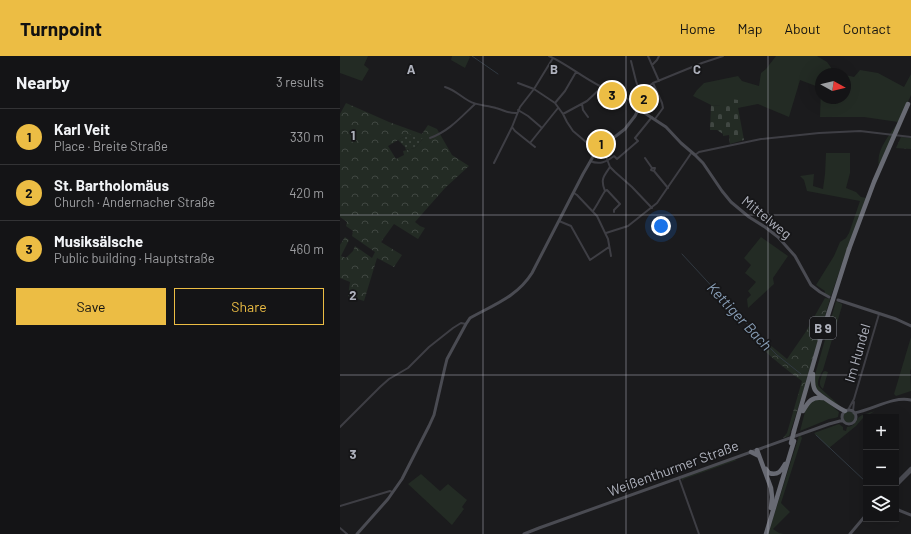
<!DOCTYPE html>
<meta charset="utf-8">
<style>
:root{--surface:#141416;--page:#1d1d1f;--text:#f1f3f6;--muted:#9d9ea1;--line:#333335;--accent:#ecbd44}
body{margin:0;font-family:Barlow,sans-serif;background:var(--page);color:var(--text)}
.controls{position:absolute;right:12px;bottom:12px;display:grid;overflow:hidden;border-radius:0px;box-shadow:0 4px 16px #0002}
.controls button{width:36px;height:36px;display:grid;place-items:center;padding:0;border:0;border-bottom:1px solid var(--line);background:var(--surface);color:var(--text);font:20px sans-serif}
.compass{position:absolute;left:475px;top:12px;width:36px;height:36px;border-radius:50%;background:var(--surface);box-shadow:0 4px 16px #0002;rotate:98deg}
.you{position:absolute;left:321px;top:170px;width:14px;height:14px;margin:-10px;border:3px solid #fff;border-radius:50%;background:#1a73e8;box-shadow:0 0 0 6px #1a73e833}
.badge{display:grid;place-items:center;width:26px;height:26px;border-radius:50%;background:var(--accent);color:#111;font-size:13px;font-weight:700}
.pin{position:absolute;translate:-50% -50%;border:2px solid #fff;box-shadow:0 1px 4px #0006}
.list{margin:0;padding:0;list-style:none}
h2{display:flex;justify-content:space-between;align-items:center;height:52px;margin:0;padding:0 16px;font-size:17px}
h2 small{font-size:13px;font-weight:400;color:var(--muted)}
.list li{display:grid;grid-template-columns:26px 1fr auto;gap:12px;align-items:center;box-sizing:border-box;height:56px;padding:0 16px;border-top:1px solid var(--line)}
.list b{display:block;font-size:15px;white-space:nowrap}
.list p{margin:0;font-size:13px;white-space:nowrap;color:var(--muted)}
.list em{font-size:13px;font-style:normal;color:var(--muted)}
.actions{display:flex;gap:8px;padding:12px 16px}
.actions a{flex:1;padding:9px 0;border:1px solid var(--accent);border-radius:0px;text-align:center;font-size:14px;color:var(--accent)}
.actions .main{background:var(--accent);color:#111}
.icon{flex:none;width:22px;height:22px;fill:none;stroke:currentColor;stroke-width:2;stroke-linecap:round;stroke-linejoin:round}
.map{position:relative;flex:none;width:571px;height:478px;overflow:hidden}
header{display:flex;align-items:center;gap:24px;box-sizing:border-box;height:56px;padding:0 20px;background:var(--accent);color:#111}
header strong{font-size:19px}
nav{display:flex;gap:22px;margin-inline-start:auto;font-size:14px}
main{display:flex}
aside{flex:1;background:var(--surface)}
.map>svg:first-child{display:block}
.grass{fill:#232b24}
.forest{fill:url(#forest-crowns);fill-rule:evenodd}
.cemetery{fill:url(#cemetery-stones)}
.park{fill:url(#park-dots)}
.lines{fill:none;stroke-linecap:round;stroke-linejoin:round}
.stream{stroke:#313941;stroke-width:1}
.street{stroke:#3e3e44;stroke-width:2}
.secondary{stroke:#4a4b52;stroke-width:3}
.highway{stroke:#686a73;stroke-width:4.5}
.highway-bridge{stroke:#686a73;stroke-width:4.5}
.grid{fill:none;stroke:#aeb1bc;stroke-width:1;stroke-opacity:0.55}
.labels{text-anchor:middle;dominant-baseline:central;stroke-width:3.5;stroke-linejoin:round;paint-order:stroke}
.shield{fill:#161618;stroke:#80828b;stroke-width:1}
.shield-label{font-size:13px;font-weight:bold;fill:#aeb1bc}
.street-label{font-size:14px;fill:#aeb1bc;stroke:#161618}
.water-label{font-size:15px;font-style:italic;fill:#879db5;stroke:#161618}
.grid-label{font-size:13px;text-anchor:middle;font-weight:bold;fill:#aeb1bc;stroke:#161618;stroke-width:3.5;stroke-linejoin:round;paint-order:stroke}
</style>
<header>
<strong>Turnpoint</strong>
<nav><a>Home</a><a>Map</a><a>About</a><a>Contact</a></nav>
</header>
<main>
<aside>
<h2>Nearby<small>3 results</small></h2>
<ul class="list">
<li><span class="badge">1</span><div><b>Karl Veit</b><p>Place · Breite Straße</p></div><em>330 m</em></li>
<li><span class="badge">2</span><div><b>St. Bartholomäus</b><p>Church · Andernacher Straße</p></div><em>420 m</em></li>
<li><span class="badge">3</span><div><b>Musiksälsche</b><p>Public building · Hauptstraße</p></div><em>460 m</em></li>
</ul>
<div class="actions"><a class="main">Save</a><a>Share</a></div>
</aside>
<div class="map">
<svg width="571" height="478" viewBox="0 0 571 478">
<defs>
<pattern id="forest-crowns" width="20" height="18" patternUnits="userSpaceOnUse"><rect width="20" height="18" fill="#232b24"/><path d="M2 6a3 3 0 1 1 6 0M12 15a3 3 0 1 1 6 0" fill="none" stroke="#404742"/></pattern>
<pattern id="cemetery-stones" width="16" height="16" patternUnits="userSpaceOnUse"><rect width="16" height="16" fill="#232b24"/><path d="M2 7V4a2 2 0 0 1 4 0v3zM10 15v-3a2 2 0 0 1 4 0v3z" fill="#404742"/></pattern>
<pattern id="park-dots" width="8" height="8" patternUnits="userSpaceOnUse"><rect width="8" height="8" fill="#232b24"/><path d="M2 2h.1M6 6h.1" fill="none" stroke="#404742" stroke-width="1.8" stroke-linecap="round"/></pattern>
</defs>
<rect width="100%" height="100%" fill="#1b1b1d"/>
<path class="grass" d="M0,0H28L24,9L29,13L22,25L0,17Z
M112,0H129L130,1L125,12L111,4Z
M436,0H477L487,6L495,17L501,18H481V42H505V19L514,21L520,14L538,17L564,31L571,18V39L539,111C535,94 550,79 558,66L524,61H480L481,32L460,24L449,61L418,48L398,52L371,49L353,40L357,34L364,27L398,20L402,25L419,30L421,17L426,13Z
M486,97H510V117L506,132L516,136L521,141L527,142L507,193L491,240L484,238L485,235L476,229L494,200L500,186L506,182L509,177L520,145L467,135L464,124L460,120L474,118L473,130L483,133L485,118Z
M421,181L448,200L433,222L434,228L408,252L407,243L411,239L408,235L416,226L405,217L411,209L404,202Z
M496,245L502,248V250L483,314C481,317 477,325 478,329C479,332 499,348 502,352V353L476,333L474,322Z
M571,281V313L570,315L571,335L556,340L554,338Z
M485,315L488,316L483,333C477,328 481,323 483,316Z
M477,342L485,344L499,356L498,361L495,362L489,363L460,375L466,352L469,347Z
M503 361a6 6 0 1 1 12 0a6 6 0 1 1-12 0Z
M535,355L523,362L516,370L489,392L474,377L499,368L503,371V374L506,375L507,371C516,370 514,365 519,361C523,358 530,357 535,355Z
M460,379L462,382L461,385L441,447L450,456L433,473L439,477L444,478H428L459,380Z
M394,403L397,404L344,423L342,425V422Z
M81,418L100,435L108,428L127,444L122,451L124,453L112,469L68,428Z"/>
<path class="forest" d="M6,47L49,66L82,78L88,69L97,73L112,99L129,110L105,132L75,166L80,170L85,172L78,183L54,168L41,186L62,199L54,211L37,202L24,245L8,240L10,226L0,222V189L5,181L9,184L1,200L6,202L13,195L15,190L32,202L35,196L12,180L13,175L6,170L7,166L0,161V58ZM65,80L83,83L75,92L63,95L64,99L56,103L48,90Z
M561,81L571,82V93L556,92Z
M485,242L490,243L460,346L449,380L443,382L447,377L462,325C446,314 431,301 416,287L423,283L447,303L465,277Z"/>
<path class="cemetery" d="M385,42L398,44V52L404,84L390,88L389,79L383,80V78L377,74H370L371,49L382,50Z"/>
<path class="park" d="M73,78L83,83L75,92L66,94L65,91L58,84L65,80Z"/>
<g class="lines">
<path class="stream" d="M132,0L158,18
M342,198L390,250L437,299L461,318
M476,379L526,426"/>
<path class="street" d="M209,0C227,8 242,21 260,30C268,35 277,35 285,41C291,45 294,48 298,54
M308,0L319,25
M291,5L296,25L300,37
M312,9L317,4L319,0
M178,27L194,33L215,47L223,58L227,66L233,75L246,86L258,92
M313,27L322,47L323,52L315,63
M105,31C115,34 120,40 129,45C137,50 148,49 156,52C164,54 169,58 177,57
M215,47L225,35L236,16
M294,47L300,37L313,27L362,7L383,0
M242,48L243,54L248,61
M178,54L188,60L202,72
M223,58L247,45L262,31
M172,71L175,75L195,91
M90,82C109,75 120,62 135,48
M190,87L218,52
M260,92L265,98L270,111L275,116L292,131L312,152
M355,99L359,96L421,83L479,77L520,75L571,81
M305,102L312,112H315L314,115L311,114L312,112
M250,105C260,109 266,106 274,100L277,103L298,85L295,82L312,61
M154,107L172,71L180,51L194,33L213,2
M314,115L328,132
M265,135C260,123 264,120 270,111
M234,137L237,139L257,160L268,183L271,200
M253,155C258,148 261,141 265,135L267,134L280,148L274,154V156
M219,165L231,170L250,204L269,191
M266,177L288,170L317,147L352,96
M508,354L514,343L539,258
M513,355L514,346
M0,371L40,331L49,323L68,312L89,291L113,272L121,267L126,268
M339,422L359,478
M0,450L50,435L52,436
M0,472L7,478"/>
<path class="secondary" d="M498,244L556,263L571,270
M502 361a7 7 0 1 1 14 0a7 7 0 1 1-14 0Z
M514,357C533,354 552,340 571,344
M556,427L571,412
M556,430L571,415
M556,453L571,459
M17,478L48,443L62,423L89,370L94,359L105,311L107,303L126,268L130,262C153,249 177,241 192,217L243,118L258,92L263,90L285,73L295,60L298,54H300L326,71L341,87L355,99L363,107L382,135L391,146L409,161L425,171L438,181L455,200L471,229L480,236L489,241
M184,478L199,472L489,368L500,365H503
M510,478L526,459"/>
<path class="highway" d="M473,318C473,323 472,329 475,334C477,338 500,353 505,355
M463,355C468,346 472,340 483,342
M454,375L481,281L509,193
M417,394L431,432L432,441L431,452
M411,396L419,400
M426,413L429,417C438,420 441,415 445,408
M426,478L454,385"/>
<path class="highway-bridge" d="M509,193L534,126L568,48
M451,387L454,375"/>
</g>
<path class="grid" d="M143,0V478M286,0V478M428,0V478M0,159H571M0,319H571"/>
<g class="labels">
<rect class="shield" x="470" y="261" width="26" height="22" rx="3"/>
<g class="shield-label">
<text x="483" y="272">B 9</text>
</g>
<g class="street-label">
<text transform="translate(427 161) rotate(39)">Mittelweg</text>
<text transform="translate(517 297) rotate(-74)">Im Hundel</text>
<text transform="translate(333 412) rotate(-20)">Weißenthurmer Straße</text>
</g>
<g class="water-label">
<text transform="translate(400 260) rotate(47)">Kettiger Bach</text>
</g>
</g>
<g class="grid-label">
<text x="71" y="18">A</text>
<text x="214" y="18">B</text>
<text x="357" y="18">C</text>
<text x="13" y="84">1</text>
<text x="13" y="244">2</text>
<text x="13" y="403">3</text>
</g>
</svg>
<div class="controls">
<button>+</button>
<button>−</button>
<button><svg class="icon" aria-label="layers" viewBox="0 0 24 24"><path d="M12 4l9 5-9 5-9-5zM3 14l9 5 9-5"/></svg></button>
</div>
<svg class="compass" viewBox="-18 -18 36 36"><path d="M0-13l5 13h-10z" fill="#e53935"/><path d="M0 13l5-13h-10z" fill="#9d9ea1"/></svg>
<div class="you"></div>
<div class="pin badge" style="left:261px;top:88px">1</div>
<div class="pin badge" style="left:304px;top:43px">2</div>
<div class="pin badge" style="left:272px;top:39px">3</div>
</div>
</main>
